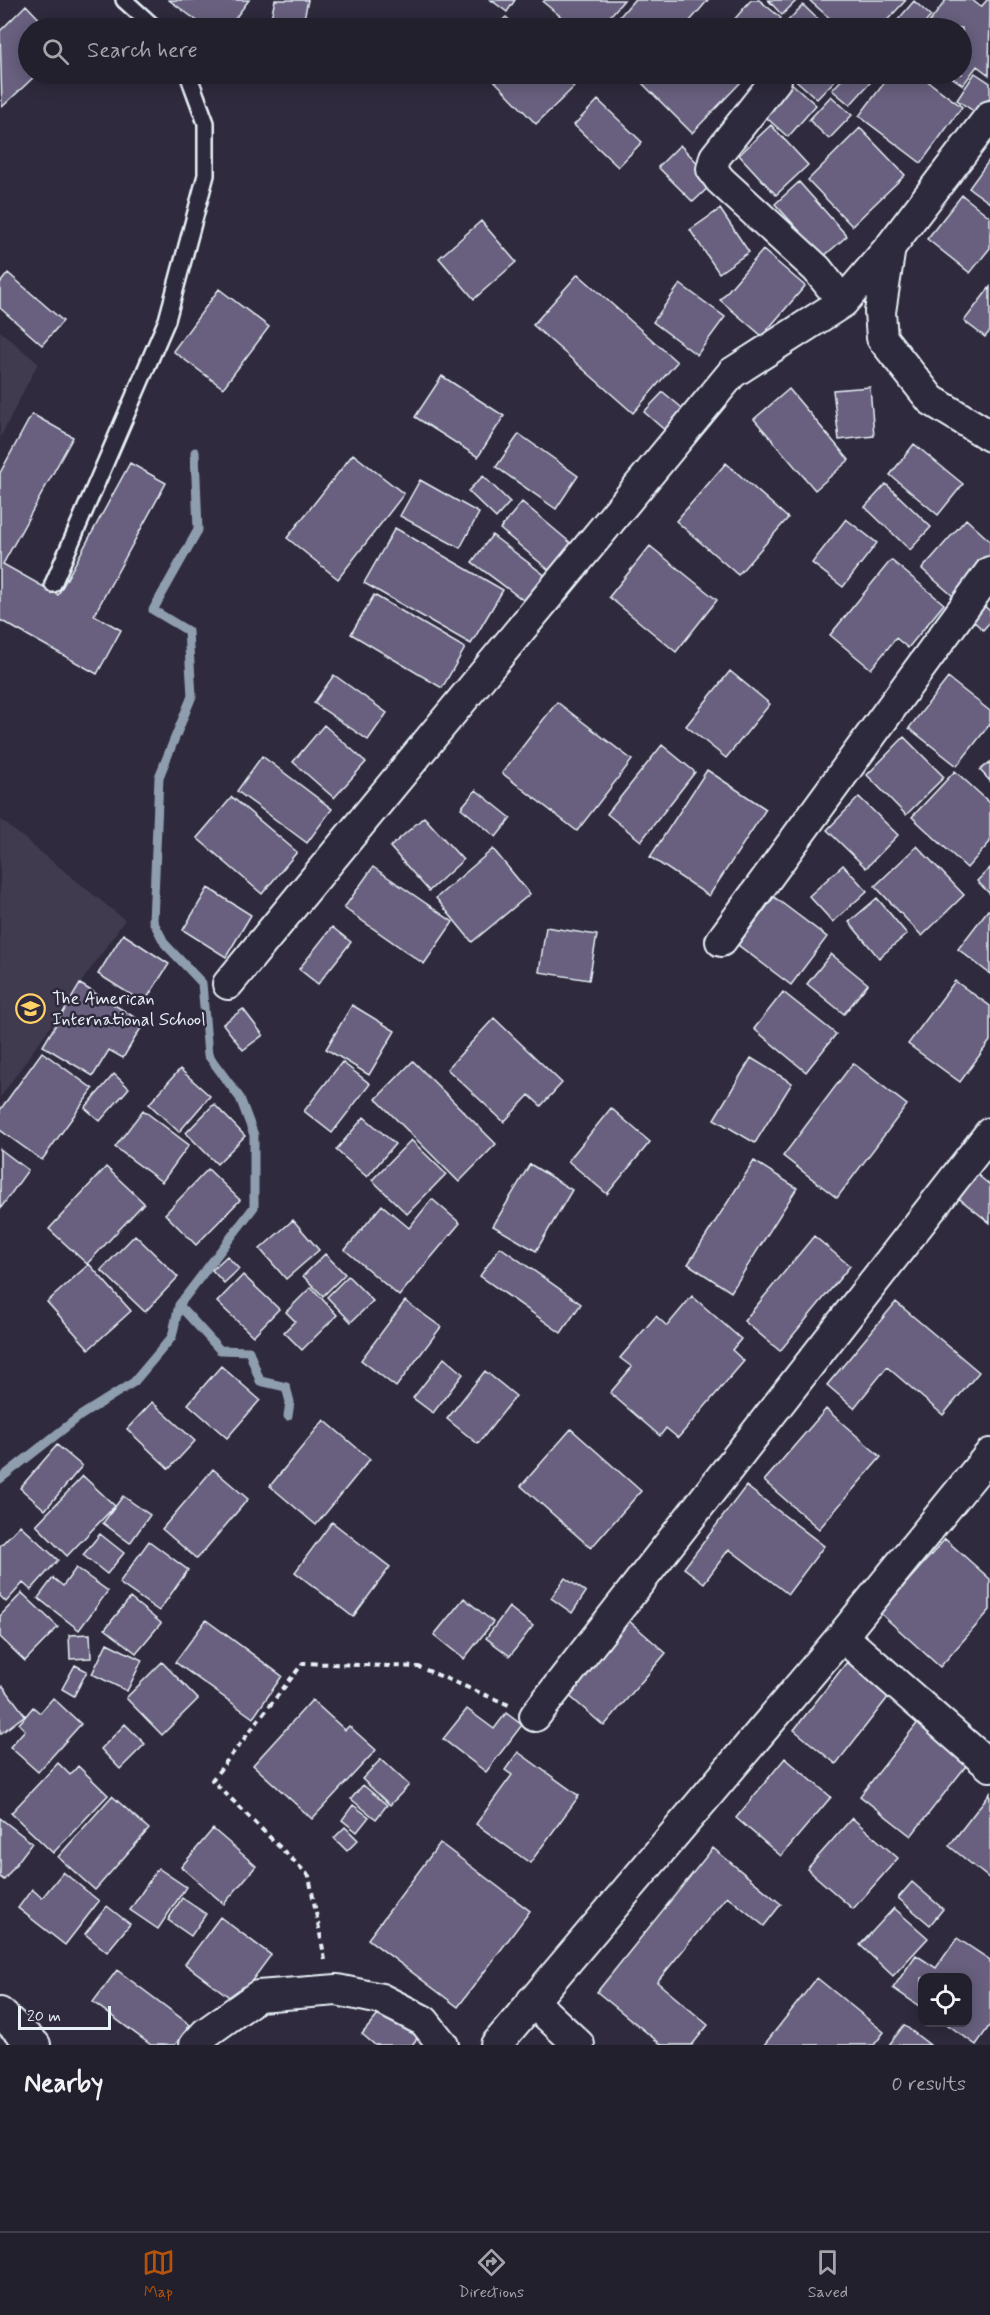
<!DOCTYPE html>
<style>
:root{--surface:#23202e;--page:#2b2836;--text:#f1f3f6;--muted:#a3a3aa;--line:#403e4a;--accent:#b45309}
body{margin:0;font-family:Mynerve,sans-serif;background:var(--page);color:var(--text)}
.controls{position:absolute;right:18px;bottom:18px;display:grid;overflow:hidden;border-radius:12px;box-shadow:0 3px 15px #0003}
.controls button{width:54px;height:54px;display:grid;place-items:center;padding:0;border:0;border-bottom:2px solid var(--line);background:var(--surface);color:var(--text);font:30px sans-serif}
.scale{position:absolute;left:18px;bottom:15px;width:93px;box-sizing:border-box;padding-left:6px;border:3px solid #e8f1f8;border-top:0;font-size:16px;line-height:21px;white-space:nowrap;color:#e8f1f8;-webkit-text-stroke:4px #2f2a3d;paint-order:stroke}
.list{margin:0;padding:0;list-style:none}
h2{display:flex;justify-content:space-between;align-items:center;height:78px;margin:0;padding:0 24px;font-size:26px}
h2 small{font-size:20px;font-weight:400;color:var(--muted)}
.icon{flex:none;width:33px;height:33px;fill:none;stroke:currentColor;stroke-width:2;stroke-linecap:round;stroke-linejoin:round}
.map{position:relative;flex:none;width:990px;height:2045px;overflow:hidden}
.search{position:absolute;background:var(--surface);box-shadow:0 3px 15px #0003;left:18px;right:18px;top:18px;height:66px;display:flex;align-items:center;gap:15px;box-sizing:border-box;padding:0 21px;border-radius:33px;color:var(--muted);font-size:22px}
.sheet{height:186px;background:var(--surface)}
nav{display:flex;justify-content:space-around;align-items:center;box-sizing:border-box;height:84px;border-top:2px solid var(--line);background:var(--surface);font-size:16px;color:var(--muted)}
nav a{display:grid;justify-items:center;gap:3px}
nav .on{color:var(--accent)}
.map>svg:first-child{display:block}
.built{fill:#403a50}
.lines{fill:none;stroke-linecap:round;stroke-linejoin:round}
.stream{stroke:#8f9eaf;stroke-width:9}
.building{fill:#67607e;stroke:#e8f1f8;stroke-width:1.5}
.service-casing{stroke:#e8f1f8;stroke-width:20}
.minor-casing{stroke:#e8f1f8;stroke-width:34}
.path{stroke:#e8f1f8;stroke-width:4;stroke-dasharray:6 4.5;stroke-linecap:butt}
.service{stroke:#2f2a3d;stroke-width:15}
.minor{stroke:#2f2a3d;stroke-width:30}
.labels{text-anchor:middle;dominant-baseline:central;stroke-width:5;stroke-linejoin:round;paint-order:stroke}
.poi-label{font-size:18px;fill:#e8f1f8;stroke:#2f2a3d;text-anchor:start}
</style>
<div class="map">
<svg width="990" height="2045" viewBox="0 0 990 2045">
<rect width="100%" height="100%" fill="#2f2a3d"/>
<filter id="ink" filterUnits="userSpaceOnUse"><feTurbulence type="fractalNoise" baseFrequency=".0167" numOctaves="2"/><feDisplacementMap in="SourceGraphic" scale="12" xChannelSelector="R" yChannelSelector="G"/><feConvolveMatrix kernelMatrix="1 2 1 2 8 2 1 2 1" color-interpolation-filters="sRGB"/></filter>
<g filter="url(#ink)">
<path class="built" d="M0,331L38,363L0,438Z
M0,819L125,920L0,1098Z"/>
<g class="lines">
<path class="stream" d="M179,1305L220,1350L249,1351L260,1381L286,1387L290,1402L288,1416
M0,1479L80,1416L134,1382L172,1337L179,1305L254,1207V1135L240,1098L208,1055L202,983L165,944L153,921L159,777L192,696L188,631L153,610L198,530L195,452"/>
</g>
<path class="building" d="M169,0H249L228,28H207Z
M275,0H308L302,28L270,22Z
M491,0H515L507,12Z
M545,0H624L600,28H575L543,2Z
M634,0H708L684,28H610Z
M751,0H759L781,18L772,28H727Z
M768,0H797L782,15Z
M809,0H906L880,28H841Z
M946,0H972L981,7L987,0H990L989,75L977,66L963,85L947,74H962V28H925Z
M914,1L931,16L921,28H891Z
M26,5L48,28H28V74H37L2,107L0,31Z
M803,5L827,28H781Z
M506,17L518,28H494Z
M975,73L990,83V97L978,114L957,100Z
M488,74H561L574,87L536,124Z
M650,74H705L710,78L714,74H732L741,82L692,133L641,82Z
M789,74H841L817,99Z
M847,74H878L850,105L832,90Z
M891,74H918L962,107L921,163L859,116Z
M788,80L816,105L788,137L760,112Z
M831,96L852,115L829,139L809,120Z
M598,100L642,142L618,167L574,125Z
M771,125L808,165L776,195L739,155Z
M860,128L905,175L852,226L808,180Z
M680,145L715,181L693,202L658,167Z
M990,159V203L969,188Z
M799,182L847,236L823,257L775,204Z
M962,195L990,217V248L970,273L927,239Z
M720,209L749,252L719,273L690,230Z
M481,221L516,262L474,299L439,258Z
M763,250L805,286L762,336L720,300Z
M8,273L63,321L42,345L0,308V283Z
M578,274L677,362L633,413L533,325Z
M680,284L725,317L697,355L653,322Z
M990,287V331L985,337L964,321Z
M219,289L269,327L223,388L173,351Z
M442,376L504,416L478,457L415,417Z
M870,387L874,436L839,440L833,390Z
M789,389L849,460L815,490L754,419Z
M663,392L687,412L668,433L644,412Z
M32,414L73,437L3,564L58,595L130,463L166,483L94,615L121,630L97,674L0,620V473Z
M519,434L578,476L556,509L496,467Z
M914,444L963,484L938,515L890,475Z
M353,454L404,494L338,579L287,538Z
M726,463L788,518L738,575L676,521Z
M483,476L510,502L496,518L468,491Z
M420,480L479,513L460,548L400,516Z
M886,484L931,527L910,550L865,507Z
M522,502L572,544L550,571L500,529Z
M846,519L877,543L843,587L812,563Z
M966,519L990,541V556L954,597L922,569Z
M395,528L503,590L471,644L364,583Z
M492,535L547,577L527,603L472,562Z
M650,546L717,600L676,652L609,597Z
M891,560L944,604L908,648L896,638L871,669L830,635Z
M374,595L465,648L442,688L351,634Z
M980,602L990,611V622L983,630L968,616Z
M730,671L770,704L726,758L686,726Z
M334,675L387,713L368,740L314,703Z
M948,678L990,711V724L957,766L909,728Z
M557,702L632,760L577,831L502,773Z
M324,725L366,762L334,798L293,762Z
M904,737L944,777L906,815L867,775Z
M662,745L695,772L641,841L607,814Z
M262,756L332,809L307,843L237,791Z
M990,762V781L980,770Z
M707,770L766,809L709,896L650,857Z
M955,771L990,803V842L967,868L912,817Z
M476,790L511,818L496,837L461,808Z
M232,797L297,852L262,894L197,838Z
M859,797L898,835L866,868L827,830Z
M424,817L463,860L429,891L390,847Z
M917,846L964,895L922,936L875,886Z
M493,849L530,894L472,942L436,898Z
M843,865L867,891L833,922L809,896Z
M373,867L453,922L424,964L344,908Z
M990,868V894L977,881Z
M208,888L251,915L226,957L183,930Z
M774,897L827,937L791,985L738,945Z
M877,898L907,934L879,958L849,922Z
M988,910L990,911V974L958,949Z
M332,927L351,942L318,984L299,969Z
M546,927L597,935L589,980L539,972Z
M123,934L169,964L144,1003L98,974Z
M831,954L868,984L844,1014L807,984Z
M955,981L990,1006V1041L960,1082L908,1044Z
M80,984L144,1023L123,1058L109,1050L93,1076L43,1046Z
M783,992L836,1034L806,1072L754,1029Z
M352,1005L395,1031L369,1075L326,1049Z
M243,1009L263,1035L243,1050L223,1024Z
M494,1018L562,1083L541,1106L529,1095L504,1122L447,1069Z
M42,1052L93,1089L42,1160L0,1130V1110Z
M751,1058L792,1083L755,1143L714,1119Z
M413,1061L496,1144L459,1182L376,1099Z
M342,1062L370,1084L332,1133L304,1111Z
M853,1063L907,1105L837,1198L783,1156Z
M180,1069L210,1096L179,1132L149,1104Z
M114,1074L129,1088L100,1121L85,1108Z
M214,1104L245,1136L217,1164L186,1133Z
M611,1108L650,1142L607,1194L568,1161Z
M143,1110L189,1145L162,1182L115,1147Z
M364,1117L395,1144L367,1177L336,1150Z
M411,1140L446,1174L407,1214L372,1180Z
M0,1149L28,1170L0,1209Z
M754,1161L797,1188L731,1292L688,1264Z
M530,1164L572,1190L536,1251L493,1226Z
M106,1167L144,1203L87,1264L49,1229Z
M208,1169L240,1200L196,1245L165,1214Z
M974,1172L990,1185V1223L956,1196Z
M432,1199L460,1223L399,1296L345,1250L382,1205L409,1228Z
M293,1220L319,1250L286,1279L260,1249Z
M135,1235L178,1277L145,1312L101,1270Z
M814,1236L850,1266L780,1351L744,1321Z
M500,1247L581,1304L561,1333L480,1276Z
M325,1254L345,1274L323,1296L303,1276Z
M227,1256L239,1269L224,1283L212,1270Z
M89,1264L131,1311L89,1349L47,1302Z
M243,1275L279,1309L253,1336L217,1302Z
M348,1276L373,1301L351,1322L327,1297Z
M311,1287L337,1315L302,1350L284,1332L295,1321L286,1312Z
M692,1296L741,1339L732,1350L744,1361L678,1438L666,1428L660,1436L610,1393L632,1367L620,1358L656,1316L667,1326Z
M405,1301L441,1327L396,1387L361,1360Z
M896,1302L979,1372L943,1415L887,1367L854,1408L827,1385Z
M444,1358L463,1374L433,1413L413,1398Z
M221,1366L260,1400L227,1438L188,1404Z
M485,1371L516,1396L478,1444L447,1419Z
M152,1402L195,1441L169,1469L127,1429Z
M826,1409L881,1457L819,1529L764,1481Z
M324,1420L370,1459L316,1525L270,1486Z
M571,1429L641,1491L591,1548L521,1486Z
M57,1445L82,1466L45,1510L20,1488Z
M213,1469L248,1499L197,1559L162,1529Z
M83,1476L115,1506L67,1556L36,1525Z
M746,1486L824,1546L788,1594L729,1549L704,1583L684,1568Z
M123,1496L150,1515L130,1543L103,1523Z
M332,1522L390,1567L353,1617L295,1572Z
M20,1525L58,1560L31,1590L23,1583L6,1602L0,1596V1546Z
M100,1534L124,1553L107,1574L83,1555Z
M945,1539L990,1579V1610L940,1667L880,1613Z
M149,1541L188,1570L159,1611L119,1583Z
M76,1568L108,1591L79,1630L38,1598L53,1578L63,1586Z
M565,1578L586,1592L572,1613L551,1598Z
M22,1593L58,1627L25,1661L0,1637V1616Z
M130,1598L161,1623L136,1653L105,1629Z
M464,1598L493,1622L464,1659L434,1635Z
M509,1607L533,1626L510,1656L486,1638Z
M206,1620L282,1676L253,1718L175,1662Z
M628,1620L666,1653L604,1726L566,1693Z
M90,1634L91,1658L70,1659L69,1635Z
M107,1643L142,1660L127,1691L92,1674Z
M162,1662L198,1699L162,1735L126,1698Z
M847,1662L889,1696L836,1764L794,1730Z
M75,1665L87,1671L74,1696L62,1689Z
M3,1686L25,1715L0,1734V1688Z
M53,1698L81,1724L38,1772L10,1747L25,1730L19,1724L33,1707L40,1713Z
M312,1700L345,1730L349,1726L376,1750L312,1819L253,1765Z
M467,1709L494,1729L506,1713L522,1725L486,1772L443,1739Z
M919,1721L969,1762L911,1836L860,1796Z
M125,1724L145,1744L120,1769L101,1749Z
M518,1752L579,1796L530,1863L476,1824L512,1775L505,1770Z
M785,1758L831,1797L781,1856L736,1818Z
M381,1759L409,1785L390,1805L362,1779Z
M58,1763L70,1775L78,1766L108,1795L53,1853L11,1813Z
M363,1785L387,1805L376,1819L351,1799Z
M990,1793V1879L949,1846Z
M112,1796L149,1829L95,1890L58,1857Z
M353,1805L369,1817L357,1832L342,1820Z
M0,1818L32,1843L4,1880L0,1877Z
M852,1818L898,1858L853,1909L807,1869Z
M345,1827L358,1840L347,1851L334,1838Z
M213,1829L256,1866L224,1904L181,1867Z
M440,1843L530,1911L458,2007L368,1939Z
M713,1848L781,1904L764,1926L727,1896L657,1982L708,2025L692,2045H662L597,1992Z
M158,1868L186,1887L158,1929L130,1910Z
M63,1872L99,1901L65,1945L18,1908L32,1889L42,1898Z
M912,1882L943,1909L930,1925L898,1898Z
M182,1898L206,1914L191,1936L168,1920Z
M107,1906L130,1924L107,1952L85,1934Z
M894,1908L928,1938L893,1976L860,1945Z
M220,1917L271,1955L236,2002L185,1964Z
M957,1938L990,1960V2025L976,2045L944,2022H968V1978H922V2008L893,1988L916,1955L936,1968Z
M117,1970L190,2025L175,2045H151L93,2002Z
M817,1978L884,2032L874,2045H764Z
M384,2008L418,2037L412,2045H375L362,2034Z
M904,2025L930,2045H889Z"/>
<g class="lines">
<defs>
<path id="service" d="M124,0L155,28
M53,584L167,320L206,175V123L188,74"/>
<path id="minor" d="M776,80L715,157L712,169L720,180L817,269L843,302
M890,247L880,312L882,338L931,400L990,436
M721,941L990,572
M228,984L732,373L843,302L890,247L990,116
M842,1636L990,1766
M535,1716L990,1133
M532,2001L579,2045
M0,2013L35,2045
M195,2045L206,2033L258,1996L337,1990L381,1999L424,2021L443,2045
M496,2045L842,1636L990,1454"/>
</defs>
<use href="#service" class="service-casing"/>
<use href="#minor" class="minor-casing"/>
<path class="path" d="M325,1960L309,1876L212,1780L303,1663L419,1667L509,1705"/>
<use href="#service" class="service"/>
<use href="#minor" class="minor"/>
</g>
</g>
<defs>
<symbol id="school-ring" viewBox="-11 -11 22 22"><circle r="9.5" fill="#2f2a3d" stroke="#ffd166" stroke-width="1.5"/><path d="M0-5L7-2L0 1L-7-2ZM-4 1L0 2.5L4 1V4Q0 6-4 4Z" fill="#ffd166"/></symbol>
</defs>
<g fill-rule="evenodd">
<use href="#school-ring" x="14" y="992" width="33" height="33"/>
</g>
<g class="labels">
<g class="poi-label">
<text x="52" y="999">The American<tspan x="52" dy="21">International School</tspan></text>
</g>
</g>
</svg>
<div class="controls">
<button><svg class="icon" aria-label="locate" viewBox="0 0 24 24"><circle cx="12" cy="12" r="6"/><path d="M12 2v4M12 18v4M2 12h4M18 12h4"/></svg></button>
</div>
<div class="scale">20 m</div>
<div class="search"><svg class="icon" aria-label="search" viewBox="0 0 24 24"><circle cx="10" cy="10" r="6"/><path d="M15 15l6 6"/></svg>Search here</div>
</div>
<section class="sheet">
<h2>Nearby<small>0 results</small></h2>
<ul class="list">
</ul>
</section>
<nav>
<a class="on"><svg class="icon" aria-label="map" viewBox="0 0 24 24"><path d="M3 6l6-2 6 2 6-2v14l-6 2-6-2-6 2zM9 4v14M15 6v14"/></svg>Map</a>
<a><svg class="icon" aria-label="directions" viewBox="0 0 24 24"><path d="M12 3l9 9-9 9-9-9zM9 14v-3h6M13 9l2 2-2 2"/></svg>Directions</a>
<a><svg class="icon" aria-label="saved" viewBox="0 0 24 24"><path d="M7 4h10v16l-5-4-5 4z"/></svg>Saved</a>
</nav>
